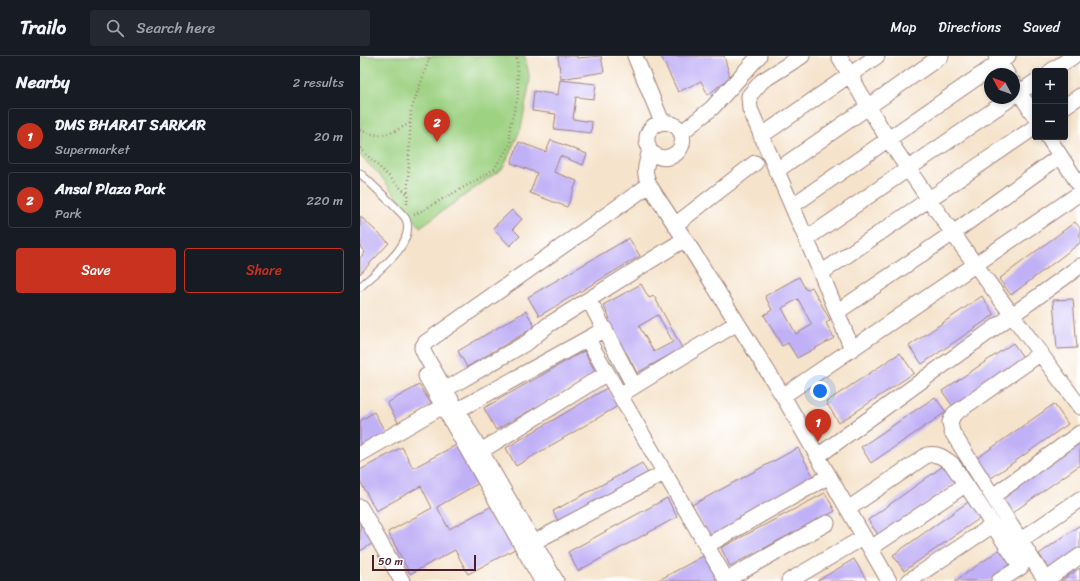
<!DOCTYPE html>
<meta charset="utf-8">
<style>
:root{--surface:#171b24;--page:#242831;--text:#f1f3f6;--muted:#9ea1a6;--line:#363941;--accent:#c8321e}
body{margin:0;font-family:Sriracha,sans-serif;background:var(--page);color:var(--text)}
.controls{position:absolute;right:12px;top:12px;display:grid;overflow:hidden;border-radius:4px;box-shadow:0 2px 6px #0003}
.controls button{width:36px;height:36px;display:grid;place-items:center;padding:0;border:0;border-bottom:1px solid var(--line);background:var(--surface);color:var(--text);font:20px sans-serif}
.compass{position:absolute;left:624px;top:12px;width:36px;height:36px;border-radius:50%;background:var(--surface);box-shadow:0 2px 6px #0003;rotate:311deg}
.scale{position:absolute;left:12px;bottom:10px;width:104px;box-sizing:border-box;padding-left:4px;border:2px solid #4a1f2b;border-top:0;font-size:11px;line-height:14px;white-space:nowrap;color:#4a1f2b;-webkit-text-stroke:3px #fff;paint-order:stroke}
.you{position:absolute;left:460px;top:335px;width:14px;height:14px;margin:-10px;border:3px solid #fff;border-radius:50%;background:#1a73e8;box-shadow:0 0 0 6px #1a73e833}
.badge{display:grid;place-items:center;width:26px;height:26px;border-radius:50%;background:var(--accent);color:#fff;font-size:13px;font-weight:700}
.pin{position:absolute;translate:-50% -33px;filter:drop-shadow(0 1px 2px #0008)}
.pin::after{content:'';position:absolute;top:21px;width:14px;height:12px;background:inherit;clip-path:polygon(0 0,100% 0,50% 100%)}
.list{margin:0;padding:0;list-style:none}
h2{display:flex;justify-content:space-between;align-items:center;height:52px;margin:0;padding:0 16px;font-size:17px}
h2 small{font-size:13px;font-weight:400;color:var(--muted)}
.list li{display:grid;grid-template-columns:26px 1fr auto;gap:12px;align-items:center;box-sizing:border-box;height:56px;margin:0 8px 8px;padding:0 8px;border:1px solid var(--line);border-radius:4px}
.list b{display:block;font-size:15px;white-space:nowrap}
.list p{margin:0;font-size:13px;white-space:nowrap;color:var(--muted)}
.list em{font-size:13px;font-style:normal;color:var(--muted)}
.actions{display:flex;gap:8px;padding:12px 16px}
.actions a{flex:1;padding:9px 0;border:1px solid var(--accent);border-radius:4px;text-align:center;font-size:14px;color:var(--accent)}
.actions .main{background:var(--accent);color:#fff}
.icon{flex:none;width:22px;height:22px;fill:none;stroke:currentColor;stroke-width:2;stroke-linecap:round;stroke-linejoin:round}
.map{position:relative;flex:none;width:720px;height:525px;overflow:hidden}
header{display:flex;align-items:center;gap:24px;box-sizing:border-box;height:56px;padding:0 20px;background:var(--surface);border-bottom:1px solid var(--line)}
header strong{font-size:19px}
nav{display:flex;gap:22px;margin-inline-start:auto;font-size:14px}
.search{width:280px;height:36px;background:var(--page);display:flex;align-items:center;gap:10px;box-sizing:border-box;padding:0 14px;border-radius:4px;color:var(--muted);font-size:15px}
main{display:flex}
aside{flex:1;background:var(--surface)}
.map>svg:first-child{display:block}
.green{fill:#9ed283;stroke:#747857}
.building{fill:#c0b0f6;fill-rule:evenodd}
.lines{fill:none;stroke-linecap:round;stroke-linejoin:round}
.lane-casing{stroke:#a0817b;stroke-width:9}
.street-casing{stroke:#a0817b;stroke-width:17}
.path{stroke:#a0817b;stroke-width:2.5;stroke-dasharray:1 3;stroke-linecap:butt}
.lane{stroke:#fff;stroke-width:7}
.street{stroke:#fff;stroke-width:15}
</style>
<header>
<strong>Trailo</strong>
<div class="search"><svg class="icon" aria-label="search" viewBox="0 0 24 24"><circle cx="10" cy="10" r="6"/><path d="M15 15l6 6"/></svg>Search here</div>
<nav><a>Map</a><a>Directions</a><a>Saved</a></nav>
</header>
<main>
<aside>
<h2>Nearby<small>2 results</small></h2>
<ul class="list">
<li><span class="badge">1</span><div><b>DMS BHARAT SARKAR</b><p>Supermarket</p></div><em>20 m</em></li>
<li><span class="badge">2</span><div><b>Ansal Plaza Park</b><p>Park</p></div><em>220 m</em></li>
</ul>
<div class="actions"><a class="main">Save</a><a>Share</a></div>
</aside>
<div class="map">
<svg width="720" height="525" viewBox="0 0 720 525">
<rect width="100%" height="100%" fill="#fff"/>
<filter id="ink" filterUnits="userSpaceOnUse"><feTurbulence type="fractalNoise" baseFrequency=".025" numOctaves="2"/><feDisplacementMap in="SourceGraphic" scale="8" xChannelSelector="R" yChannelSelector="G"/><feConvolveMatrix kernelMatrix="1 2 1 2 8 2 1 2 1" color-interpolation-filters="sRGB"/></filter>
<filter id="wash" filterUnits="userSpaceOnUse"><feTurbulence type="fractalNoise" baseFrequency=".012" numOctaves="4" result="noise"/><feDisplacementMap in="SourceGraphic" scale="16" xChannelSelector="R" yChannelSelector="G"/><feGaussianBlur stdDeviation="0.9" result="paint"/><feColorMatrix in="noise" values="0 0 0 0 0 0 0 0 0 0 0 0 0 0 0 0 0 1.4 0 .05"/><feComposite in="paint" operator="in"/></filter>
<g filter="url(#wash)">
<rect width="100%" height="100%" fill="#f5e3cb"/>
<path class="green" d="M0,0H165L170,24L161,72L143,112L60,171L18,117L0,100Z"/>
<g id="blocks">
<path class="building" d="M198,0H217V2L241,0L244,16L201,23Z
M301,0H364L370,21L348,39L341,25L318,36Z
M200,24L236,28L234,43L216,41L213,63L232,66L231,77L194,73L196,58L172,55L174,35L198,39Z
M191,84L227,98L223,109L200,100L194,116L217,125L207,151L170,137L177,117L151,107L159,86L186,96Z
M152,154L162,163L153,173L160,180L150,190L133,172Z
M0,160L29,187L0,218V202L5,196L0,191Z
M715,166L720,172V187L651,239L639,223Z
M269,182L280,200L179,260L168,241Z
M439,221L446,234L452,231L470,264L466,267L474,282L437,302L428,287L422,290L404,259L412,254L405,240ZM438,243L452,269L436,278L422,252Z
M281,228L289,242L294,240L322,292L277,317L266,296L261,299L243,266L250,262L243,249ZM298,259L313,286L294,296L279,270Z
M622,240L634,259L562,308L549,290Z
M713,243L717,292L697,293L693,244Z
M166,255L175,271L107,311L98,295Z
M653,287L665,304L594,352L582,335Z
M224,295L236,317L136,374L124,352Z
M540,297L554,317L479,367L466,346Z
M59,329L72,349L39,368L27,347Z
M247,332L258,350L156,410L146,392Z
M575,341L586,356L511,407L501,391Z
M694,348L708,368L630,423L616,403Z
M14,356L27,379L0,395V365Z
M720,384V409L652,457L641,440Z
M98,388L119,427L77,451L89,473L132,450L155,493L108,518L95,494L50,518L28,476L72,452L61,430L16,455L0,425V414L42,391L53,412Z
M438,392L455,424L351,483L332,449Z
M282,407L291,423L201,471L193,455Z
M586,408L598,425L519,480L508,464Z
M465,437L475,455L370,510L361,492Z
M307,442L317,461L218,515L208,496Z
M611,444L623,460L544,515L533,499Z
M0,460L15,486L0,495Z
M720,469V497L692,517L679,498Z
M642,492L653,508L629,525H595Z
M349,497L361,521L353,525H297Z
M494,503L507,525H457Z
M720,512V525H701Z"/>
</g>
</g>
<g filter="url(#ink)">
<use href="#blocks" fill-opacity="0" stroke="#a0817b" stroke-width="1"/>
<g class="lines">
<defs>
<path id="lane" d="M0,117C8,125 43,157 46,163C56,189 16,216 0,231"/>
<path id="street" d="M275,0L302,66
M442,0L402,25L389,40L390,53L461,217L492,293
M479,0C495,28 511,56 528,83C589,175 655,263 720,351
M636,0L647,18
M691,15L714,0
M654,28L675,61
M654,40L675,26
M705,50L720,40
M321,77L352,52L399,0
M401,80L517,0
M688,81L720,130
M290,95C309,114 334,88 317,71C306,61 288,68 287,82C286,87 290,92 289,97C286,112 283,113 289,129L331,193L423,340L529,525
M416,115L581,0
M432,150L648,0
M315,169L395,107
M446,183L651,42
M461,217L675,71
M229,244L274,330
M477,256L593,177L700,100
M228,284L367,525
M681,297L594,358L590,366L592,376L686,525
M66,320L182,525
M86,333L168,286L188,269L325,183
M260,339L377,267
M423,340L720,137
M98,354L245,273
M121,395L247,317
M0,398L83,350
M458,400L720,210
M633,440L720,377
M0,451L42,525
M488,453L567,399C578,397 583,401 592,408L661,511L639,525
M661,484L720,443
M174,486L304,417
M346,490L469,420
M511,492L605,429
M366,524L467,467
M686,524L720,500
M196,525L65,299L62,292L65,287L289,129
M429,525L504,481
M549,525L633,469"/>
</defs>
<use href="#lane" class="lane-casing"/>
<use href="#street" class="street-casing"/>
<path class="path" d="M0,74C22,83 30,78 50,67
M0,92L47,138
M47,148L51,55L70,0
M54,159L122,121L134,113L150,88V70L158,41L157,0"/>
<use href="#lane" class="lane"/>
<use href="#street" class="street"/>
</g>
</g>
</svg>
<div class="controls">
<button>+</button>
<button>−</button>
</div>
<svg class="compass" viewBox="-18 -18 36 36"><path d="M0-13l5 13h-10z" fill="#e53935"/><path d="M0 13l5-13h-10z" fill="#9ea1a6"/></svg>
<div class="scale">50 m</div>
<div class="you"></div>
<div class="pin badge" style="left:458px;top:386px">1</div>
<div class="pin badge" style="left:77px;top:86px">2</div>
</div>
</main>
